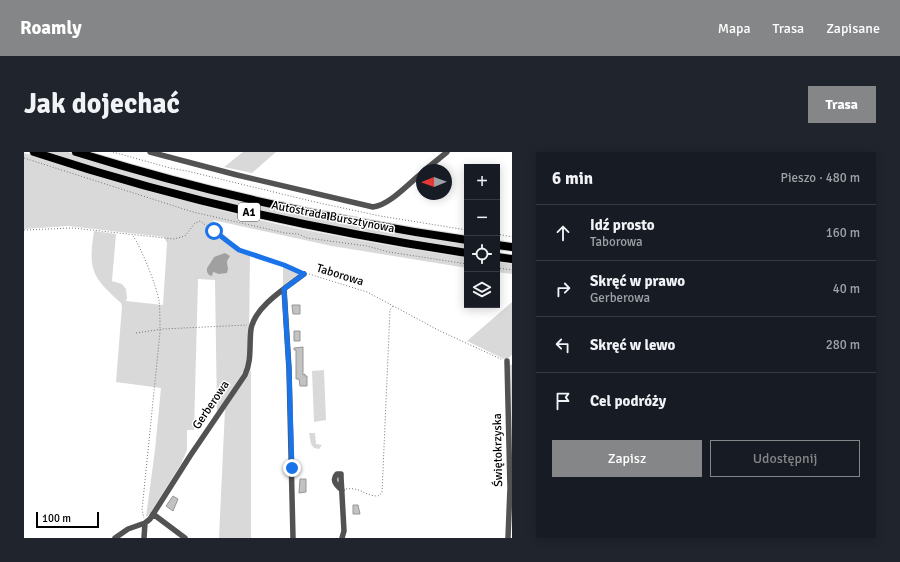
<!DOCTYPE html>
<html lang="pl">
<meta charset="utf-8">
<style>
:root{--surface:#171b24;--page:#20242c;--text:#f1f3f6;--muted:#9ea1a6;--line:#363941;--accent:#858687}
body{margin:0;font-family:Signika,sans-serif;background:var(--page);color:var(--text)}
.controls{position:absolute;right:12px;top:12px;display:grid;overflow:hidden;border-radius:0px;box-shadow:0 2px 10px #0003}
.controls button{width:36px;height:36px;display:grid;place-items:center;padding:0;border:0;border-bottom:1px solid var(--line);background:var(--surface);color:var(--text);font:20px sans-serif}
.compass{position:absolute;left:392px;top:12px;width:36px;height:36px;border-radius:50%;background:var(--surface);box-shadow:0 2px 10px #0003;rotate:269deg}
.scale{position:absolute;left:12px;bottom:10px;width:63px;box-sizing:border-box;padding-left:4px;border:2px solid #000;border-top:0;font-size:11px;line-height:14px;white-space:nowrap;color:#000;-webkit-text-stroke:3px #fff;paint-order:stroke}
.stop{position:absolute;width:12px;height:12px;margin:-9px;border:3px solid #1a73e8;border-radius:50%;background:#fff}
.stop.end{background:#1a73e8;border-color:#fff;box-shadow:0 1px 4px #0008}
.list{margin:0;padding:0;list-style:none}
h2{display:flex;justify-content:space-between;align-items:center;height:52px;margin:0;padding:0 16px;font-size:17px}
h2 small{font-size:13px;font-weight:400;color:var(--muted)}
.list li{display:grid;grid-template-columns:26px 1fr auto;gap:12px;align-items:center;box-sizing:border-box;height:56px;padding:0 16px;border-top:1px solid var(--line)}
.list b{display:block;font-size:15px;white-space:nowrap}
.list p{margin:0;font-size:13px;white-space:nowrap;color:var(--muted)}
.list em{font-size:13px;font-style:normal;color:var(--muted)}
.actions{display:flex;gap:8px;padding:12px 16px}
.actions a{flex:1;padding:9px 0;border:1px solid var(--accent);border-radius:0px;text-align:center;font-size:14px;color:var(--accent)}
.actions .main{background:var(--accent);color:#fff}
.icon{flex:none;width:22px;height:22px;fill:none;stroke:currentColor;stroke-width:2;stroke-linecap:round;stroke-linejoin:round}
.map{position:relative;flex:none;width:488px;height:386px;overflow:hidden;border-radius:0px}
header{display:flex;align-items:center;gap:24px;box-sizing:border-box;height:56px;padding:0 20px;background:var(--accent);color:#fff}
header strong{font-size:19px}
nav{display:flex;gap:22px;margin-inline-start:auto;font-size:14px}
.intro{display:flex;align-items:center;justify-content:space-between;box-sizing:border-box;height:96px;padding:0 24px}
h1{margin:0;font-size:28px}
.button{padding:10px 18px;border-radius:0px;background:var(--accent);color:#fff;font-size:14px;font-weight:700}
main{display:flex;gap:24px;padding:0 24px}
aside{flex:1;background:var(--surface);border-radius:0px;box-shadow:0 2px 10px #0003}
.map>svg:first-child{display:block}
.green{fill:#d9d9d9;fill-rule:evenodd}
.water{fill:#a0a0a0}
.building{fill:#c2c2c2;stroke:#969696}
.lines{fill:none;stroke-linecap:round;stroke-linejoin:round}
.highway-casing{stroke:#dbdbdb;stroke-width:10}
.path{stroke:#747474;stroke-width:1;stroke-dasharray:1 2;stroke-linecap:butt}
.minor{stroke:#525252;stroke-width:5.5}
.highway{stroke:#000;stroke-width:8}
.route{stroke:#1a73e8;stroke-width:5}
.labels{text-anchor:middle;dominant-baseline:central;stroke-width:3;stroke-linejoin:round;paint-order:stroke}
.shield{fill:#fff;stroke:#4c4c4c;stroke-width:1}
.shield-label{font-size:11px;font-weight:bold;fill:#000}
.street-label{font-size:12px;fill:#000;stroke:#fff}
</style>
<header>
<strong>Roamly</strong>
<nav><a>Mapa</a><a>Trasa</a><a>Zapisane</a></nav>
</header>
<div class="intro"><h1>Jak dojechać</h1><a class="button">Trasa</a></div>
<main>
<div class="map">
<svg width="488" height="386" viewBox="0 0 488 386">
<rect width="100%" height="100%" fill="#fff"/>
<path class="green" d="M19,0H44L117,22L443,91V99L298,73L165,43Z
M219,0H252L228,21L200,15Z
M0,1C72,24 145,46 219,64C293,82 368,94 443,106V116L308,94L189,68C198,82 210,94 226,101L225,189L222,216L193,260L191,128L174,127L170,278H163V298L157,312L125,363L122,365L131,298L137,236L92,230L98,154L97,151C68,125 64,118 70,79L92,82L88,129L98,132L102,137L103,146L102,149L139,153L143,91L140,85L44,74L0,77ZM196,104L203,109L204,117L192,121L183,116L190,105Z
M473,110L488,112V122L473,120Z
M259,114L277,122L259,135Z
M488,150V203L482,208L443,189Z
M485,212L488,213V321Z
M227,218V386H195L201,257Z
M300,218L302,268L290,270L288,219Z
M285,281H291L292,292L298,293L295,297L290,296L287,292Z"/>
<path class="water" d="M201,101L206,104L203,109L204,117L203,121L195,122L189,120L188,124L185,123L183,120V116L190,105Z"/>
<path class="building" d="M268,153H276V162H269Z
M270,179H276V189H270Z
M279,195V223L281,222V224H283V234H276L275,227H272V198H270V196Z
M276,327H282V340L275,341Z
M149,344L154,347L149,359L142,354Z
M329,353H334L336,362H329Z"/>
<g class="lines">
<defs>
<path id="highway" d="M10,0C151,47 296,79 443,101
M52,0C180,40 311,69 443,88
M473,93L488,95
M473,105L488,107"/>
</defs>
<use href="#highway" class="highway-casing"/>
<path class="path" d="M89,0L146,16L163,19L291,50L356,64L443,78
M0,6L169,60L261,81L274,82L283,86L343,94L365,100L443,112
M0,78L49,76L150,87L161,84L171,71L176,69L190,79L215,98L274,119
M473,82L488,85
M109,84C117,95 133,135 135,149C136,159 136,170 136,180L118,358L120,366
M473,116L488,118
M285,122L343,140L416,179L479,208
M112,181L139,177L223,173
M322,337C338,335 340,344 354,344L358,341L366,158L369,154"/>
<path class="minor" d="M126,0L213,23L349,55C366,53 385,31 398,21
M401,18L423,0
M260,137L265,217L269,386
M483,209L486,336L484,386
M318,338C313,334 307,328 313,322H317V325L320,379L318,386
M129,362L161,386
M91,386L104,377L121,371L126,367L166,304L221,223C228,209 225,192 227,177C231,154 263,135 280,122
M120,386L121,371"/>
<use href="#highway" class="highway"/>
</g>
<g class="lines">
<path class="route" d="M190,79L215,98L260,113L280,122L260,137L265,217L268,316"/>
</g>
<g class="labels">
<rect class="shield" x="214" y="51" width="22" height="18" rx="3"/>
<g class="shield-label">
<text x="225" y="60">A1</text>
</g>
<g class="street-label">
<text transform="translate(309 65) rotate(11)">Autostrada Bursztynowa</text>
<text transform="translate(316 123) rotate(17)">Taborowa</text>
<text transform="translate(187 253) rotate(-56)">Gerberowa</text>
<text transform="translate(474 298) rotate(-91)">Świętokrzyska</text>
</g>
</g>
</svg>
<div class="controls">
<button>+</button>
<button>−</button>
<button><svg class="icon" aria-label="locate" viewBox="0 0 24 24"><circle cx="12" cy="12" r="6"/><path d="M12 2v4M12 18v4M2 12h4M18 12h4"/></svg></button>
<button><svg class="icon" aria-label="layers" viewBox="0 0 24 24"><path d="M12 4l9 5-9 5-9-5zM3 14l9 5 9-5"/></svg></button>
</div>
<svg class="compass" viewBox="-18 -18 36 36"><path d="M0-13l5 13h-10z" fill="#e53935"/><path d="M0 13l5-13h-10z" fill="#9ea1a6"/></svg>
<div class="scale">100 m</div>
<div class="stop" style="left:190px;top:79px"></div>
<div class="stop end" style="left:268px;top:316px"></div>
</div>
<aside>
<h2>6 min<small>Pieszo · 480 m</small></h2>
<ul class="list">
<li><svg class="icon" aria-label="ahead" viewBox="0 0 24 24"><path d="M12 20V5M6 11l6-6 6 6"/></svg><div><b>Idź prosto</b><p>Taborowa</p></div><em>160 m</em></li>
<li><svg class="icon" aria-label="right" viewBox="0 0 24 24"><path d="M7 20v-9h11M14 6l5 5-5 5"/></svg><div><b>Skręć w prawo</b><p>Gerberowa</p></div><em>40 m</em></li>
<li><svg class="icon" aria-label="left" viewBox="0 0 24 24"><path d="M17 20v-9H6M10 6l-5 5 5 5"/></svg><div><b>Skręć w lewo</b></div><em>280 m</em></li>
<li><svg class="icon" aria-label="arrive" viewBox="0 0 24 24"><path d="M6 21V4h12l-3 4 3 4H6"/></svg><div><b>Cel podróży</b></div></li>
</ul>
<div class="actions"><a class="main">Zapisz</a><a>Udostępnij</a></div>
</aside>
</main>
